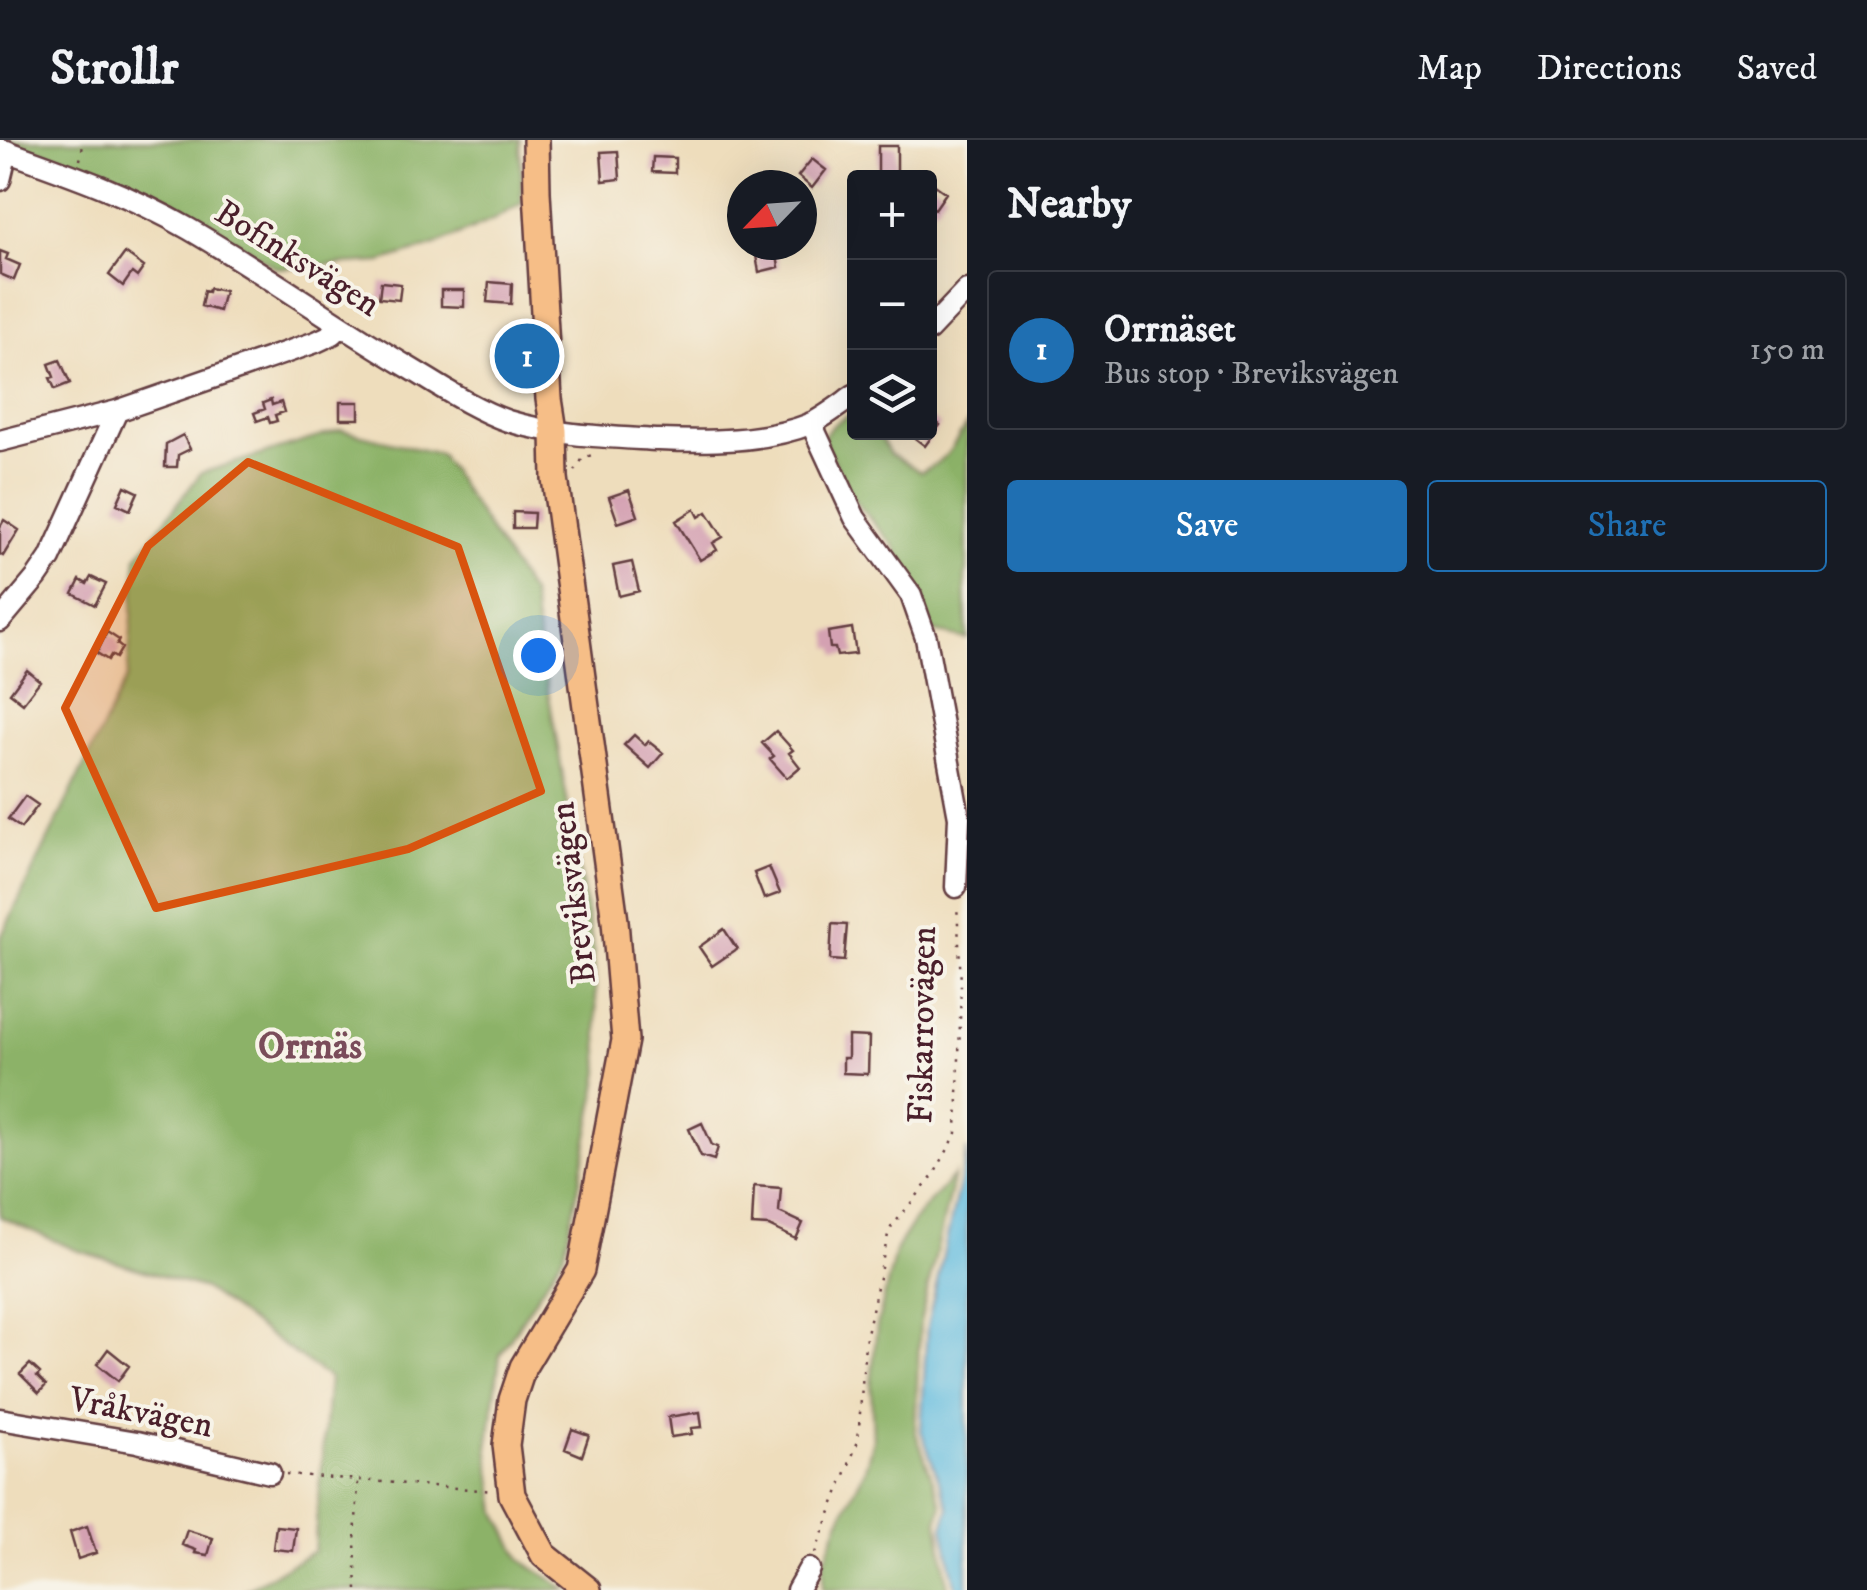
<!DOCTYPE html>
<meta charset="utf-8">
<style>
:root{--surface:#171b24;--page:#242831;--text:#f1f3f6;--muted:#9ea1a6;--line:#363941;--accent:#1f6fb2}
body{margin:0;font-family:"IM FELL DW Pica",serif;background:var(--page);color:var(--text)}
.controls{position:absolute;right:30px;top:30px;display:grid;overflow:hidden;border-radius:10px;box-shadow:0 10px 40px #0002}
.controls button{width:90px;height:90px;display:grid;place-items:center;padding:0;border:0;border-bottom:2px solid var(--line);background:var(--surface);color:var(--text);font:50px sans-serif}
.compass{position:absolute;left:727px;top:30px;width:90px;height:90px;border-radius:50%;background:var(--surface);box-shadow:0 10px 40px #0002;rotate:245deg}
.you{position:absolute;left:538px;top:515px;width:35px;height:35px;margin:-25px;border:8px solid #fff;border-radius:50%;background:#1a73e8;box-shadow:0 0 0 15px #1a73e833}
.badge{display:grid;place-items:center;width:65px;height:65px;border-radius:50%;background:var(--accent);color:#fff;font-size:32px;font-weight:700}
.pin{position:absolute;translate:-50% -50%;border:5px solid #fff;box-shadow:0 2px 10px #0006}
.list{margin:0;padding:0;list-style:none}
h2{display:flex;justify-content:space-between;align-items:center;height:130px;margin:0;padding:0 40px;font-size:42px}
h2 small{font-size:32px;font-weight:400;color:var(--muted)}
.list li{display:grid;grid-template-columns:65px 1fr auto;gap:30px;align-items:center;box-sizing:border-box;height:160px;margin:0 20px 20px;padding:0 20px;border:2px solid var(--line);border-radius:10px}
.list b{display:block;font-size:38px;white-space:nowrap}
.list p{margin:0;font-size:32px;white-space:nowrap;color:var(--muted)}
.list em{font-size:32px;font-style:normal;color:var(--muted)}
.actions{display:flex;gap:20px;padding:30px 40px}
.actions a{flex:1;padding:22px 0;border:2px solid var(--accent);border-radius:10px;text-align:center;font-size:35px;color:var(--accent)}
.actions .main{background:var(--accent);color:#fff}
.icon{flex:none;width:55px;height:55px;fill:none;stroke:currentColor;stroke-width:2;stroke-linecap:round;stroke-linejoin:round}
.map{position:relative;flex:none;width:967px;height:1450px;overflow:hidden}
header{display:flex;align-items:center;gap:60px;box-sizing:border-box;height:140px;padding:0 50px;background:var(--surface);border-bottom:2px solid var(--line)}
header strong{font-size:48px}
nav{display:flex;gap:55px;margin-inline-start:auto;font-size:35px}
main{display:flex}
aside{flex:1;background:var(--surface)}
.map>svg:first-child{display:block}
.forest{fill:#8cb267;stroke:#6b6849;stroke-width:2.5}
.water{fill:#62bcdf;stroke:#566e85;stroke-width:2.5}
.building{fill:#d4a1b2}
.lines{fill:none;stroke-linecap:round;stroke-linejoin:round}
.minor-casing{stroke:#633c41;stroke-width:25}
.major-casing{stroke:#633c41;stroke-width:30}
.path{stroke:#633c41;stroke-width:2.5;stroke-dasharray:2.5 8;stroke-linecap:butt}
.minor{stroke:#fff;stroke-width:20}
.major{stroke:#f6be87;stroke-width:25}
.marked{fill:#d8530f;fill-opacity:0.2;stroke:#d8530f;stroke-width:8;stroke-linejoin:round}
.labels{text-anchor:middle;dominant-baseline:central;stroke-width:8;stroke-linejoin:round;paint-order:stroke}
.street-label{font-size:35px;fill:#4a1f2b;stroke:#f7f3e8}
.neighbourhood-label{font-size:38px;font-weight:bold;fill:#7a4c5a;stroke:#f7f3e8}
</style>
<header>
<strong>Strollr</strong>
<nav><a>Map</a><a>Directions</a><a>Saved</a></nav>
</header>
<main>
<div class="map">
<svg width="967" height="1450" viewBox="0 0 967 1450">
<rect width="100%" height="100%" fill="#f7f3e8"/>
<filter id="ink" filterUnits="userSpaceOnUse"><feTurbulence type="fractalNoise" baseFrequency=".01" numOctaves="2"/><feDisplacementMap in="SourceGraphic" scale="20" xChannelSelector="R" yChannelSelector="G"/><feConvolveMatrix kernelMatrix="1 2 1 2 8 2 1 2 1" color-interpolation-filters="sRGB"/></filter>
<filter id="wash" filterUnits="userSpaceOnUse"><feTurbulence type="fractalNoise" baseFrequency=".0048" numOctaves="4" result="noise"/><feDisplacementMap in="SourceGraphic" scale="40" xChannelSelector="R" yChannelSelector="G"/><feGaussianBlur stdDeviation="2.25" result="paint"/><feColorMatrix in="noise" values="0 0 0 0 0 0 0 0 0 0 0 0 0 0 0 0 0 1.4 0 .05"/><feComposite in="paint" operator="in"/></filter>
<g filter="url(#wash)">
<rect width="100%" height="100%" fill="#eeddbc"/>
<path class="forest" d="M0,0H520L522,63L493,80L433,106L381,122L276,128L209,84L125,41L63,18Z
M854,274V292L878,293L890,314L921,332C951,318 950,308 967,284V430L965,437L967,499L929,491L895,407L854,360L822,299C831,285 839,279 854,274Z
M341,290L440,314L531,454L593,808L600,932L580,1040L564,1113L500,1215L488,1308L497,1372L521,1420L567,1450H246L314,1411L329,1238L204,1149L76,1110L0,1077V957L4,943L0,799L127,537L137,417L201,333Z
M954,1035L920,1183L915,1291L942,1365L938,1381L948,1450H823L824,1422L839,1382L864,1332L873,1300L871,1244L877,1186L896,1109L917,1076Z"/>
<path class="water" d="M967,1009V1450H956L943,1387L949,1368L921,1291L927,1186Z"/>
<g id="blocks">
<path class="building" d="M878,6H897V37H878Z
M618,11L620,39L603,41L601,12Z
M653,17L675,18V33L652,32Z
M812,19L826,30L812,48L798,36Z
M932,43L946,53L935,69L929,65V47Z
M775,105L779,127L759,132L755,110Z
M0,111L8,114L6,119L20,125L14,140L0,134Z
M125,113L144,127L137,137L132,133L123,146L109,135Z
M381,142L401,144L399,160L379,158Z
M489,142L512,144L511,164L487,162Z
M209,148L224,151L219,171L201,166L204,151L208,152Z
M441,150H464V167L441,166Z
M60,220L70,243L55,249L50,238L54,237L49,224Z
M271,260L272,265L281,262L284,272L275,275L277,281L270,283L268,277L257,281L254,273L265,269L263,263Z
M340,262H359V279H340Z
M929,277L940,285L925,306L907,292H929Z
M183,295L190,309L178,315L177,327H165L166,304Z
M125,346L138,352L130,370L117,364Z
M629,350L638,376L618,383L609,357Z
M695,369L699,377L707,372L723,397L713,403L717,410L700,420L676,381Z
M513,372L534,373L533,388H513Z
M4,380L19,390L3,416L0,414V387Z
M632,422L639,451L619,456L613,426Z
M91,437L106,444L95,465L73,454L80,440L87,444Z
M852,488L856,514L837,516L835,508H830L828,492Z
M107,492L119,500L117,504L122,508L116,518L111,515L108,520L97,513Z
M27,530L40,541L23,563L10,553Z
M776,591L793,610L789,613L800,627L787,638L770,619L774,616L762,603Z
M634,595L645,605L648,601L663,613L650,628L624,605Z
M25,656L38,665L21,688L8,679Z
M769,727L780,753L764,759L754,733Z
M832,784L847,785L844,821L830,820Z
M724,789L737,809L712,826L699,807Z
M848,896L869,897L868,934L843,933V918H848Z
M702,983L712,1005L718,1007L714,1020L701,1016L689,989Z
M754,1046L781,1048L779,1072L803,1083L796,1099L769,1086L752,1085Z
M108,1209L129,1226L118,1241L97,1224Z
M30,1224L40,1233L37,1236L46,1245L39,1253L20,1234Z
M700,1272L702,1287L691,1288L692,1294L671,1297L668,1277Z
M572,1289L589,1295L582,1316L565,1309Z
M87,1386L96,1413L78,1419L70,1392Z
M276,1386L296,1388L293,1411L273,1409Z
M187,1390L213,1398L208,1415L195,1413L196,1410L182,1405Z"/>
</g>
</g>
<g filter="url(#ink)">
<use href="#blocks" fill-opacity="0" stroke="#633c41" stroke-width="2.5"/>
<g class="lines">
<defs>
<path id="minor" d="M0,9C65,32 129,54 189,89C263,132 334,183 408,227C440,246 473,269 508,281C557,296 609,297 659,300C706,302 765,302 810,284C825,277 840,265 854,255
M0,40L7,11
M929,190L967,150
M811,283L855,378L911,455L926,498L959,677L956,747
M0,301L117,271
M0,481L37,437L50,418L117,271L316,202L333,194L340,187
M0,1279L137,1302L270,1333
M797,1450L809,1429"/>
<path id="major" d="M536,0L537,52L549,259L554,291L555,338L615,781L625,900L581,1130L523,1227L512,1260L506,1305L512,1355L544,1415L588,1450"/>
</defs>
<use href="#minor" class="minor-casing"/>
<use href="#major" class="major-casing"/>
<path class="path" d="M80,20L84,0
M575,331L583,318L595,314
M286,1334L493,1351
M815,1413L858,1301L865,1203L889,1090L933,1036L957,993L961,843L957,764
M357,1450L355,1401L358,1342"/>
<use href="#minor" class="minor"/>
<use href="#major" class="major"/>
</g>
</g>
<path class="marked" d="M248,322L458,407L541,651L408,709L156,768L65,568L148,406Z"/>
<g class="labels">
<g class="street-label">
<text transform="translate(297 119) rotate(32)">Bofinksvägen</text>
<text transform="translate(574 753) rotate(-97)">Breviksvägen</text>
<text transform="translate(923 885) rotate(-89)">Fiskarrovägen</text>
<text transform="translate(141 1273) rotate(11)">Vråkvägen</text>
</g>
<g class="neighbourhood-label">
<text x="310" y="907">Orrnäs</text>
</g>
</g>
</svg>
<div class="controls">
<button>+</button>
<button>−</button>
<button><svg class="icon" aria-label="layers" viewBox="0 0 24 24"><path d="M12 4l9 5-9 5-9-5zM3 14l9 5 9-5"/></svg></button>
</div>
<svg class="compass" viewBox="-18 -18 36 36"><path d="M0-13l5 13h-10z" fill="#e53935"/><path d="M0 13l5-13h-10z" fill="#9ea1a6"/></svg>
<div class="you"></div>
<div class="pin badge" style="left:527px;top:216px">1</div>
</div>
<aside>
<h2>Nearby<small></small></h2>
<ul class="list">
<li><span class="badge">1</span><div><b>Orrnäset</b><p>Bus stop · Breviksvägen</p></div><em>150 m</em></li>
</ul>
<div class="actions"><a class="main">Save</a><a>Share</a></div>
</aside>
</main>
